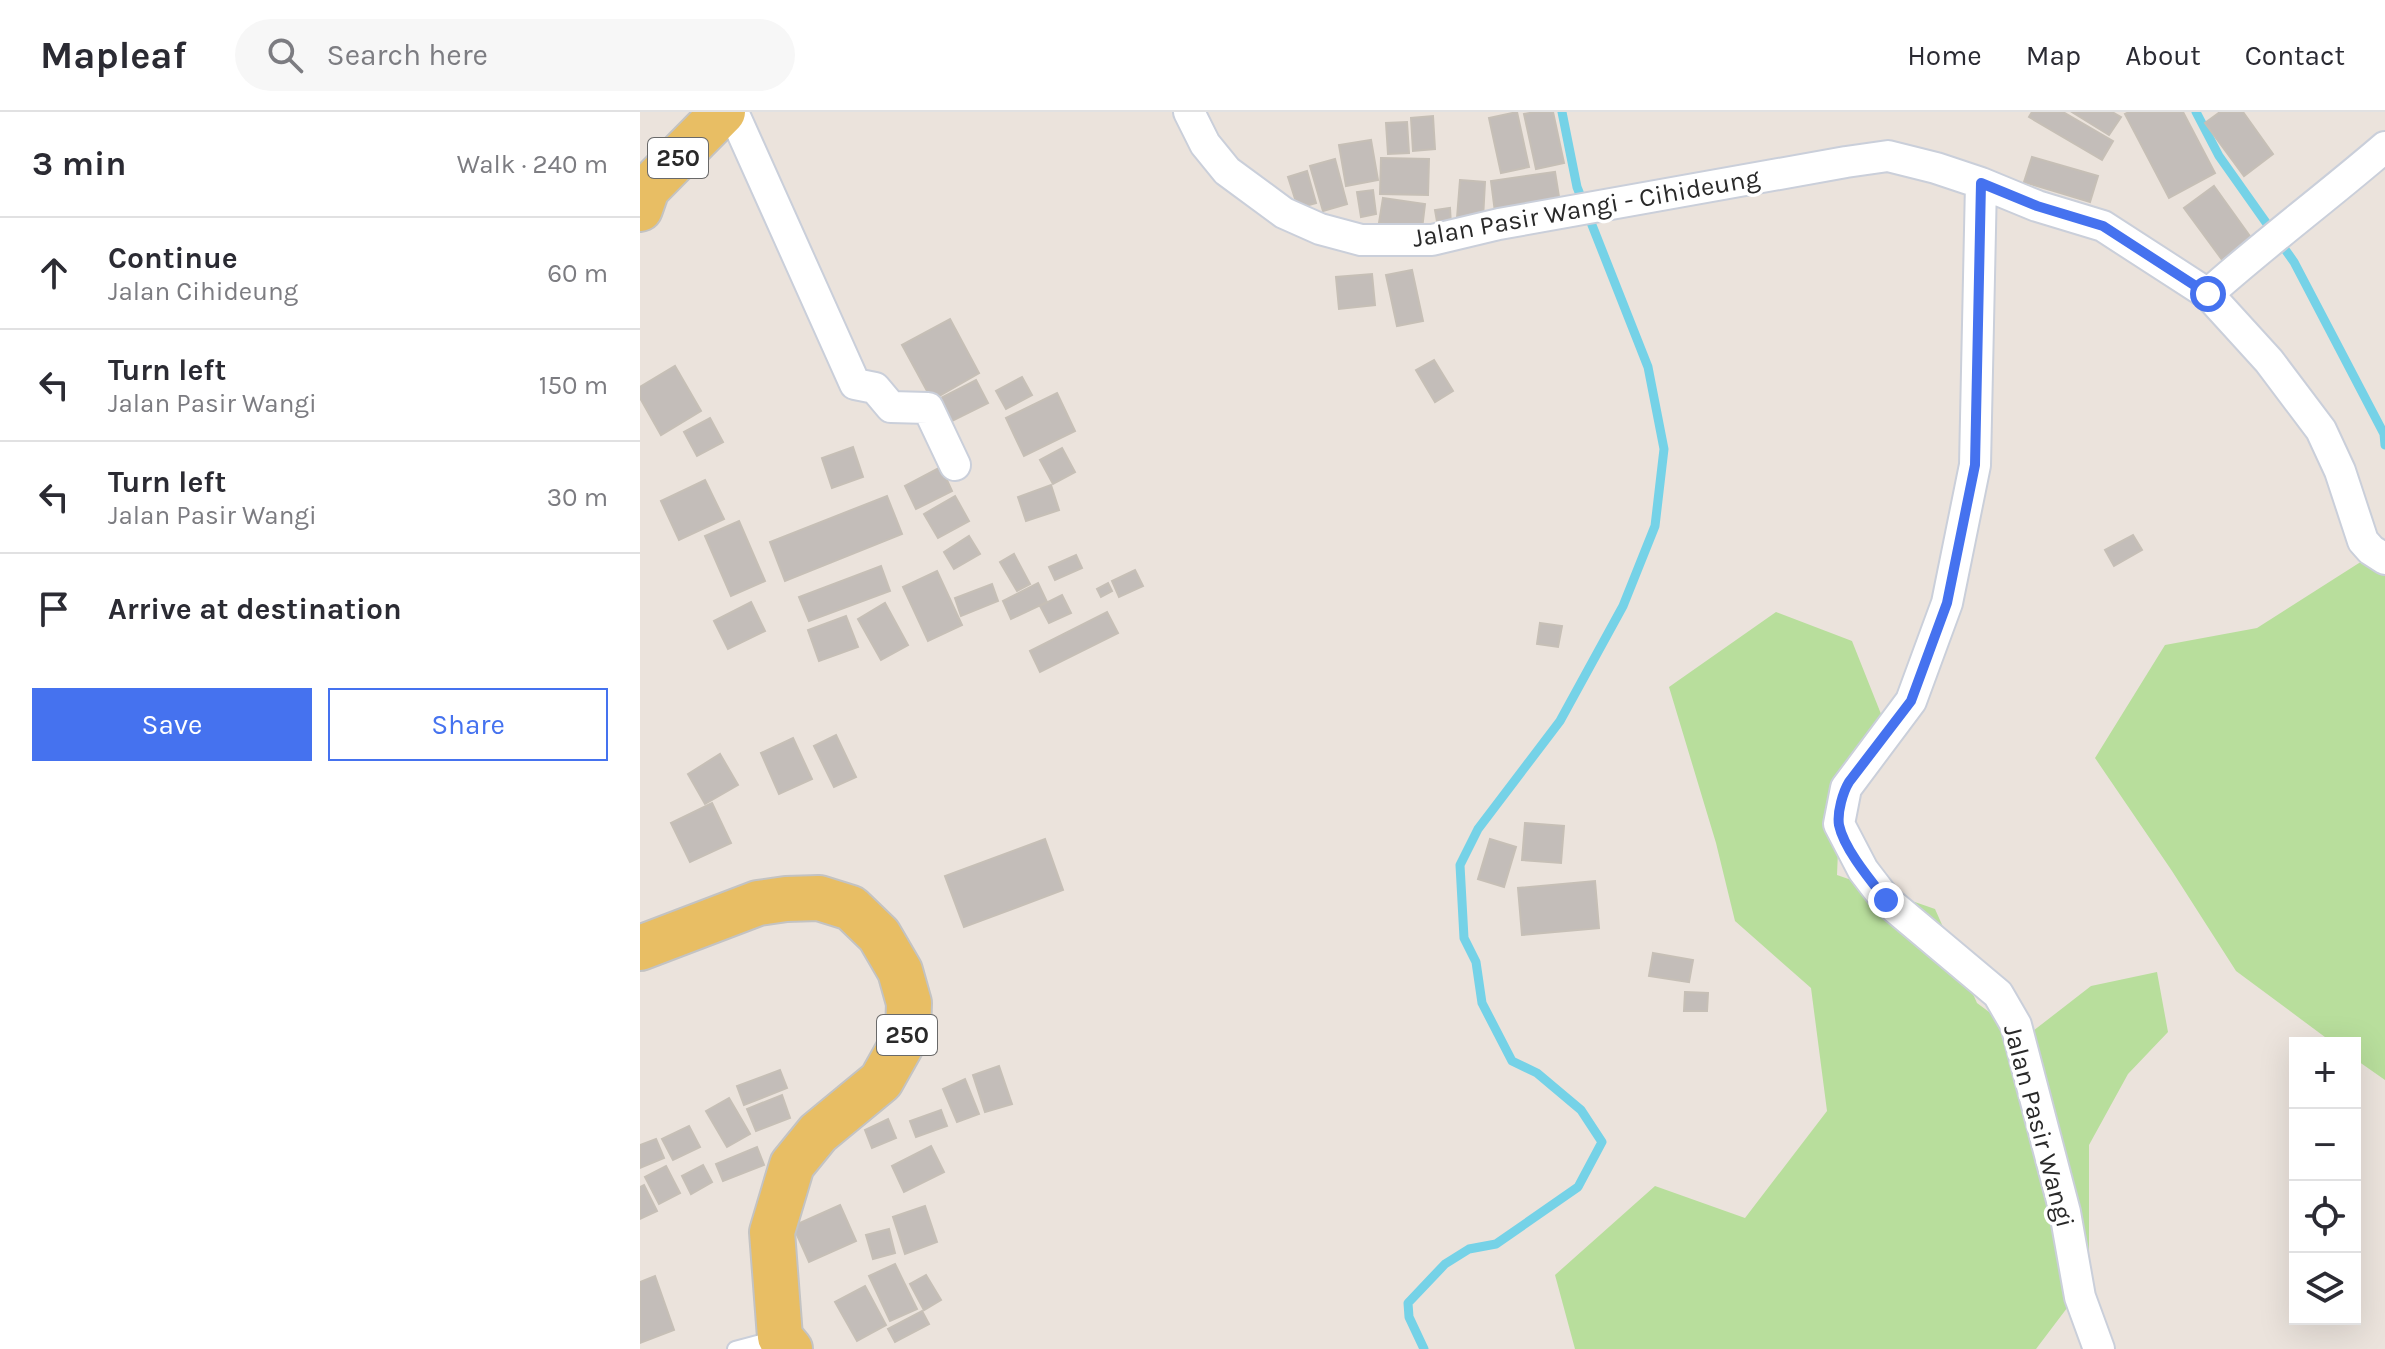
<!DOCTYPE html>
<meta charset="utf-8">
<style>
:root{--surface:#fff;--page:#f7f7f7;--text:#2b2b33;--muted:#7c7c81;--line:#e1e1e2;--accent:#4572ef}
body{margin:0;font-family:Karla,sans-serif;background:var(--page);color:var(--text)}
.controls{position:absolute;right:24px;bottom:24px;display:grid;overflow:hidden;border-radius:0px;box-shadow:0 8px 32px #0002}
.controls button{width:72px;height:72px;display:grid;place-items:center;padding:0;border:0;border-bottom:2px solid var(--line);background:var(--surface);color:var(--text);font:40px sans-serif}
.stop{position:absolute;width:24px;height:24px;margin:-18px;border:6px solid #4572ef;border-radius:50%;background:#fff}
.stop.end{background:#4572ef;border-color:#fff;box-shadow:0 2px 8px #0008}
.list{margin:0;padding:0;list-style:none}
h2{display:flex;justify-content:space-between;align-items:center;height:104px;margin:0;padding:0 32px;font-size:34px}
h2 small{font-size:26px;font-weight:400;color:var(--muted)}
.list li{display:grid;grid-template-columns:52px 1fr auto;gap:24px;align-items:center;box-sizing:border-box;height:112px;padding:0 32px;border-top:2px solid var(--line)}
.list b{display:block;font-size:30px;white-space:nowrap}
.list p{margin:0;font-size:26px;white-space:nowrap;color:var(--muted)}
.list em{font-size:26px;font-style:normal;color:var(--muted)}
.actions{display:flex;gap:16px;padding:24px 32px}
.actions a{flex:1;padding:18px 0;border:2px solid var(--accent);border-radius:0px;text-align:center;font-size:28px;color:var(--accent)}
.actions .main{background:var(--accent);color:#fff}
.icon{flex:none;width:44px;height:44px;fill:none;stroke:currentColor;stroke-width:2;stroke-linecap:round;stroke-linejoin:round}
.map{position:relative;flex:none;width:1745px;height:1237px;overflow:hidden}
header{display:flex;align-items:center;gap:48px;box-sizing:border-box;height:112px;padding:0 40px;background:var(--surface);border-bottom:2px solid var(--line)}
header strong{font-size:38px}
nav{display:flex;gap:44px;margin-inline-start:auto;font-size:28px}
.search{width:560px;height:72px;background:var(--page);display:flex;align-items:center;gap:20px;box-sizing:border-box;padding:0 28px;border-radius:44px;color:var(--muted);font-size:30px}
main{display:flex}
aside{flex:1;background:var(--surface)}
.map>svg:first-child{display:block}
.green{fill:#b8de9c}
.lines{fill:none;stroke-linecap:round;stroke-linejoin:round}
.stream{stroke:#75d2e7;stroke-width:9}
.building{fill:#c3bdb9;stroke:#c6bfb6;stroke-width:2}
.service-casing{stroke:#cacfda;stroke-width:18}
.minor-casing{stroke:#cacfda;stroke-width:34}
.primary-casing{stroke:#c3c3c3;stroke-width:48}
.service{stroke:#fff;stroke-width:14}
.minor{stroke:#fff;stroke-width:30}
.primary{stroke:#e8be64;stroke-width:44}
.route{stroke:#4572ef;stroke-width:10}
.labels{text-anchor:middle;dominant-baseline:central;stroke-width:7;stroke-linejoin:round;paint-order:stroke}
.shield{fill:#fff;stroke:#696969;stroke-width:2}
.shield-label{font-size:24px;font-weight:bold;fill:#292929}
.street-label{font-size:26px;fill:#292929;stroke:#fff}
</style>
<header>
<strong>Mapleaf</strong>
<div class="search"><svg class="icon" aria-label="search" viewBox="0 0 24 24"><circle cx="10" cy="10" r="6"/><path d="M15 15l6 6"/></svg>Search here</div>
<nav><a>Home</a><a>Map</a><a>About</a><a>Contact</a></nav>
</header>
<main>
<aside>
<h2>3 min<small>Walk · 240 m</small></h2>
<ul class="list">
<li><svg class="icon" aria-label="ahead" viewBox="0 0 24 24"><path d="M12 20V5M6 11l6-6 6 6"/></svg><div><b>Continue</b><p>Jalan Cihideung</p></div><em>60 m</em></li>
<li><svg class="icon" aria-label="left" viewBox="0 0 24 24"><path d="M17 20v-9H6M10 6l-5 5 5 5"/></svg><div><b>Turn left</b><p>Jalan Pasir Wangi</p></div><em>150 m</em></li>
<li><svg class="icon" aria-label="left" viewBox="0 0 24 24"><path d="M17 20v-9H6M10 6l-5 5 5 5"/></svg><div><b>Turn left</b><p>Jalan Pasir Wangi</p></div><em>30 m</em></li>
<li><svg class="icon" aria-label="arrive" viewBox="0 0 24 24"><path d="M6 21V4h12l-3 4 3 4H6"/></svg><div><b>Arrive at destination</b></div></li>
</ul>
<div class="actions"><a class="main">Save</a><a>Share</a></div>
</aside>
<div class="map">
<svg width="1745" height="1237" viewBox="0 0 1745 1237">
<rect width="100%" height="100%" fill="#ebe3dc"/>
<path class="green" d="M1730,444L1745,456V968L1715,947V931H1693L1596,859L1532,759L1455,646L1525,533L1617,516Z
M1136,500L1212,529L1243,607L1200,690L1197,763L1295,797L1337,891L1384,926L1451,874L1517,860L1528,920L1488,962L1449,1033V1167L1396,1237H935L915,1163L1015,1074L1105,1106L1187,999L1171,876L1095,809L1076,731L1029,575Z"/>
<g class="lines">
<path class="stream" d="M1556,0L1579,44L1654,150L1744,322L1745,333
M784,1237L769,1205L768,1191L805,1152L829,1137L856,1132L938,1075L962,1030L941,998L897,961L872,949L842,891L836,850L824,826L820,753L838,717L920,609L983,494L1015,414L1024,337L1008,255L937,75L922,0"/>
</g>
<path class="building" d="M877,0L889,55L861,61L849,6Z
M895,0H913L924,51L896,57L884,2Z
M1392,0H1423L1473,29L1462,48L1389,5Z
M1432,0H1472L1481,5L1469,23Z
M1489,0H1543L1575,61L1529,86L1485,2Z
M1580,0H1603L1633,42L1604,64L1565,11Z
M793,4L795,37L773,39L771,6Z
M767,10L769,41L748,42L746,11Z
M731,28L738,68L706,74L699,33Z
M1392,45L1458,64L1450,90L1384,70Z
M741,46L789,47L788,83L740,82Z
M695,47L707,92L683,99L670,54Z
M667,59L676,91L658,96L648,65Z
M915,60L920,91L855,100L851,69Z
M820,68L845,70L843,107L817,106Z
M1574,74L1612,127L1583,149L1544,96Z
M733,78L736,102L721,105L717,80Z
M743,86L785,92L782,117L739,111Z
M810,96L811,113L798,115L795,98Z
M772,158L783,209L757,214L746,163Z
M732,162L735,193L699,197L696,165Z
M310,207L339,261L292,288L262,233Z
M794,248L813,279L795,290L776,258Z
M35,254L61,299L21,323L0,286V275Z
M382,265L392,283L366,297L356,279Z
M336,268L348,291L312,309L301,286Z
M417,281L435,319L384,344L366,306Z
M70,306L83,330L57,344L44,320Z
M213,335L223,365L192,376L182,346Z
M422,336L435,360L413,372L400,348Z
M301,355L312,379L276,397L265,374Z
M65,368L84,407L39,428L21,389Z
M411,373L419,398L386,409L378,385Z
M247,384L262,422L145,469L130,430Z
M315,384L329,409L298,426L284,402Z
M99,409L125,469L91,484L65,424Z
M1493,423L1502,438L1474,454L1465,438Z
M329,424L340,442L314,457L304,440Z
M374,442L390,472L377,479L360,450Z
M436,443L442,456L415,468L409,455Z
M241,454L250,479L169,509L159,485Z
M495,458L503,474L479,485L472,469Z
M297,459L322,513L288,529L263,475Z
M398,471L407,490L371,507L363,489Z
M468,471L472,479L461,485L457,477Z
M352,472L358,489L321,504L315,486Z
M422,483L431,501L409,511L400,494Z
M111,490L125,519L88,537L74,509Z
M245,491L268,533L241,548L218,507Z
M467,500L478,521L400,560L390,539Z
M206,504L218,535L179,549L168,518Z
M900,511L922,514L918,535L897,532Z
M196,623L216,665L194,675L174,634Z
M153,626L172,667L139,682L121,641Z
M80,642L98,673L65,692L48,662Z
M72,691L91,731L50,750L31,711Z
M885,711L924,714L921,751L882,748Z
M405,727L423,778L324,815L305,764Z
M850,727L876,735L864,775L838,767Z
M955,769L959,816L882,823L878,776Z
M1013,841L1053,848L1049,870L1009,864Z
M1045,880L1068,881L1067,899H1044Z
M359,954L372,992L345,1000L333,963Z
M140,958L147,976L104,993L97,974Z
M325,967L339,1002L317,1010L303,977Z
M142,983L150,1006L116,1019L107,997Z
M89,986L110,1022L87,1035L66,999Z
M301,998L307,1014L276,1025L270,1009Z
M248,1007L256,1026L232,1036L225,1018Z
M49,1014L60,1035L33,1048L22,1027Z
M16,1027L24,1046L0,1056V1033Z
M291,1034L304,1060L264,1080L252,1054Z
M117,1035L124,1053L83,1069L76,1052Z
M63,1053L72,1070L51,1082L42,1064Z
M26,1054L40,1081L19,1092L5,1065Z
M4,1073L17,1099L0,1107V1075Z
M200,1093L216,1129L169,1150L153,1114Z
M285,1094L297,1130L265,1142L253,1105Z
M249,1117L255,1141L233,1147L226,1123Z
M255,1152L277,1197L250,1209L229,1164Z
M286,1163L301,1188L284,1198L270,1172Z
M15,1164L34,1218L0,1231V1170Z
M225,1174L246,1213L217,1229L195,1190Z
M282,1199L289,1212L255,1230L248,1217Z"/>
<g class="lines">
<defs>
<path id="service" d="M95,1237L136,1226"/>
<path id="minor" d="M93,0L215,272L235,276L251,295L288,296L315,353
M549,0L565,32L587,59L644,101L680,117L721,128H792L859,112L1206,50L1248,44L1296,56L1341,71L1397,94L1463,114L1568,182L1629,249L1681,318L1700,359L1723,429L1731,438L1745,447
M1341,71L1335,353L1307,491L1271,589L1206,676L1199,712L1223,758L1246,788L1358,882L1376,913L1425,1100L1440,1185L1459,1237
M1568,182C1625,131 1687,85 1745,35"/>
<path id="primary" d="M0,97L7,77L83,0
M0,836L118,791L146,787L179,786L211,796L239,823L260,859L269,891L268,921L241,969L178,1021L152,1053L132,1120L140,1225L150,1237"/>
</defs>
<use href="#service" class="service-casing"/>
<use href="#minor" class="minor-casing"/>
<use href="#primary" class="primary-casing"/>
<use href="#service" class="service"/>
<use href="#minor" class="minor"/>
<use href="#primary" class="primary"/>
</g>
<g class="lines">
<path class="route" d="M1246,788C1231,769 1204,737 1199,713C1197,700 1203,680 1209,670L1271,589L1307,491L1335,353L1341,71L1397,94L1463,114L1568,182"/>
</g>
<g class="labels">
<g class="shield">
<rect x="8" y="26" width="60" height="40" rx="6"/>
<rect x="237" y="903" width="60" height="40" rx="6"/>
</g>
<g class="shield-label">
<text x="38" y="46">250</text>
<text x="267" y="923">250</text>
</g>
<g class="street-label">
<text transform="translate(946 96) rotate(-10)">Jalan Pasir Wangi - Cihideung</text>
<text transform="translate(1399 1014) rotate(75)">Jalan Pasir Wangi</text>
</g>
</g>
</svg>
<div class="controls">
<button>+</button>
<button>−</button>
<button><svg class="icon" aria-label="locate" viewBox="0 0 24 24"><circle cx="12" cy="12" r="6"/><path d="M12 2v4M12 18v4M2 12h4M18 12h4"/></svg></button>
<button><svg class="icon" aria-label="layers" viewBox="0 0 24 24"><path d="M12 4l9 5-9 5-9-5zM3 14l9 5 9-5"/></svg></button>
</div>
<div class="stop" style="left:1568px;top:182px"></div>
<div class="stop end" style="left:1246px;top:788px"></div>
</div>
</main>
